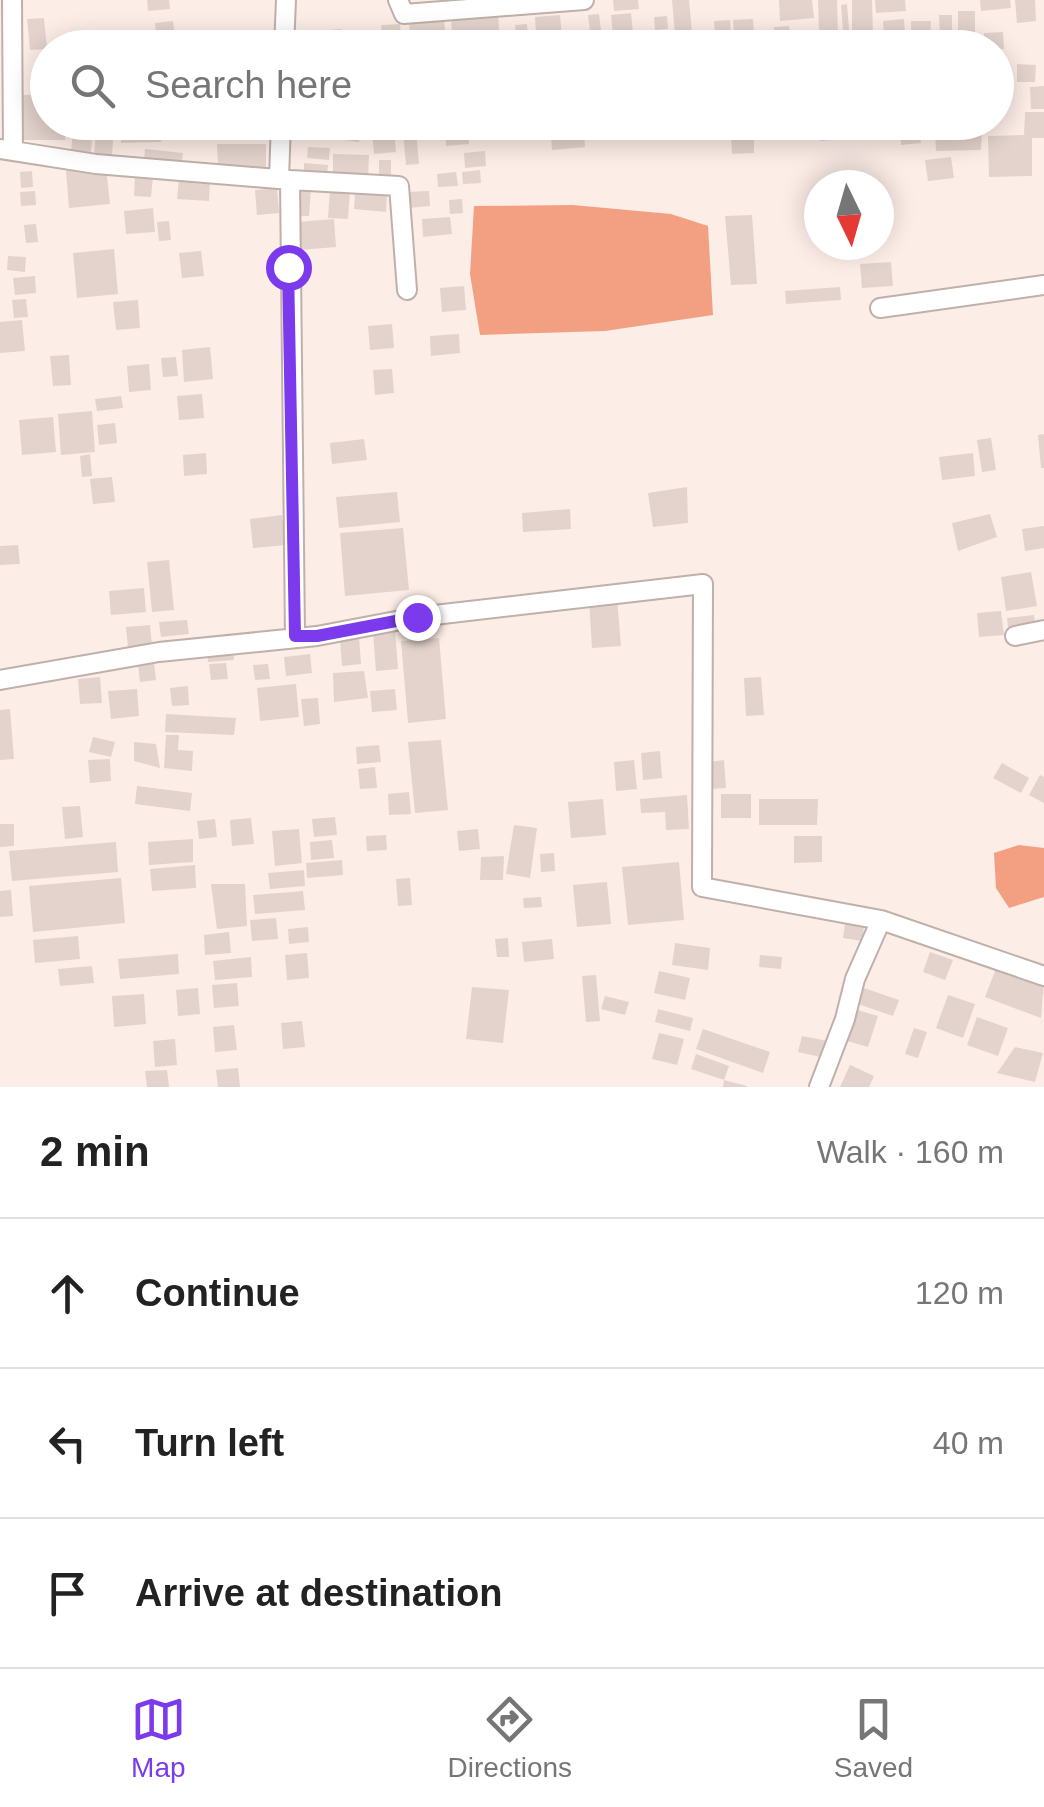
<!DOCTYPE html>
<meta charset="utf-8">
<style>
:root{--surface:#fff;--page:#f6f6f6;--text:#222;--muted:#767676;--line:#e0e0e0;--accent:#7c3aed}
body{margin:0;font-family:Helvetica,sans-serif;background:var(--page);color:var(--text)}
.compass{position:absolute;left:804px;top:170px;width:90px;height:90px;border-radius:50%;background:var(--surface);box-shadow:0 5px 25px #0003;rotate:175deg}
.stop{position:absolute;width:30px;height:30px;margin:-22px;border:8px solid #7c3aed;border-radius:50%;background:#fff}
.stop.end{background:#7c3aed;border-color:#fff;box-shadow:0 2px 10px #0008}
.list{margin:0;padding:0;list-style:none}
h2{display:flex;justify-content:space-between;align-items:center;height:130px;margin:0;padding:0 40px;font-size:42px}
h2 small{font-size:32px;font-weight:400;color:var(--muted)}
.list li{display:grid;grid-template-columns:65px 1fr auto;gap:30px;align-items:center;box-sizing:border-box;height:150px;padding:0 40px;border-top:2px solid var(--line)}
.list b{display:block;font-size:38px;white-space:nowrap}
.list em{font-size:32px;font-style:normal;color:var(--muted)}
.icon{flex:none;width:55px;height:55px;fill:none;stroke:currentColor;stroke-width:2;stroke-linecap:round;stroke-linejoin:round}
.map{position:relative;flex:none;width:1044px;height:1087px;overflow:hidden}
.search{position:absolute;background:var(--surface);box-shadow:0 5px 25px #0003;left:30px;right:30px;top:30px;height:110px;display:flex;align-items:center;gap:25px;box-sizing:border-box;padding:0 35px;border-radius:55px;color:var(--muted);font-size:38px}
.sheet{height:580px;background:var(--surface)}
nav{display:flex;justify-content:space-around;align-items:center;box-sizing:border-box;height:140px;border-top:2px solid var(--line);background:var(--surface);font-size:28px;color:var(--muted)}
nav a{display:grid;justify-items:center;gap:5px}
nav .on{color:var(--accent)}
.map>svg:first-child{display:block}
.water{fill:#f3a082}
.building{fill:#e4d3cd}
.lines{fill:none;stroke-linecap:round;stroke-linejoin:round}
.minor-casing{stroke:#c0b0aa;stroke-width:22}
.minor{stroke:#fff;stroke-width:18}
.route{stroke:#7c3aed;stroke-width:12}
</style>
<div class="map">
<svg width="1044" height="1087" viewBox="0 0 1044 1087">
<rect width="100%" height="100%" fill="#fdede7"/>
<path class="water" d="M573,205L671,214L708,226L713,315L605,331L480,335L470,274L474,206Z
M1019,845L1044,848V897L1009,908L996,888L994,853Z"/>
<path class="building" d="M147,0H169L170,9L148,11Z
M613,0H638L639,9L614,11Z
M672,0H689L692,33L675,34Z
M779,0H812L814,18L780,21Z
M818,0H837L838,34H819Z
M852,0H872L873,37L852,38Z
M875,0H905L906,11L876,13Z
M980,0H1010L1011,8L981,11Z
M1015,0H1035L1036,21L1017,23Z
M847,4L849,30L843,31L841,5Z
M958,11H975V40H958Z
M631,13L633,33L613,35L611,15Z
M498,14L500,43L453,47L451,18Z
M599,14L601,30L590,31L588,15Z
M560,15L563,48H537L535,17Z
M939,15H952V37H940Z
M667,16L668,29L655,30L654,17Z
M44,18L47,49L30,50L27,19Z
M753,19L754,31H763L764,48H735L733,20Z
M904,19L906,48H885L883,21Z
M444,20L447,48H411L409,23Z
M730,20L732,48H716L714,21Z
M173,21L176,48H157L155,23Z
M911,21H931L930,48H911Z
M400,24L402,48H383L381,25Z
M527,24L528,38L516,39L515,25Z
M789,26L790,38L775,39L774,27Z
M341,29L342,40L331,41L330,30Z
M1003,32L1004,49L985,48L984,33Z
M625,40L626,48H608V42Z
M845,41L846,48H827V42Z
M669,42V48H641V45Z
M996,63H1009L1008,88H996Z
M1017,64L1036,65L1035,82H1017Z
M1044,86V109H1031L1030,87Z
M19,95H48V122H65V140H19Z
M1025,112H1044V138H1032V176L989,177L988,136L1024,135Z
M74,122H93L91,153L71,151Z
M626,122H645L646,135L628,137Z
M660,122H687L685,140L658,136Z
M818,122H840L841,139L820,141Z
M97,123L114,124L112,156L94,154Z
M160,125L161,142L121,143V126Z
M330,125L360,129L359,142L328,138Z
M468,126L469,144L446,146L445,127Z
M946,127L982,128L981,150L936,151L935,131H946Z
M394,129L396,152L374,154L372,131Z
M416,130L419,164L406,165L403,131Z
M584,133L585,147L552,150L551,136Z
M754,133V153L732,154L731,134Z
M920,137L921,143L901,145V139Z
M217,144H266V167L218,168Z
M308,147L330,148L329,160L307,158Z
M145,149L183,153L182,163L144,159Z
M485,151L486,166L465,168L464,153Z
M333,154L369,155L368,180L333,178Z
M951,157L954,178L928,181L925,160Z
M379,160H391V176L379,177Z
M304,163L328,165L327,174L304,172Z
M106,167L110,204L69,208L66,171Z
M480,170L481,183L463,184L462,172Z
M32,171L33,187L21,188L20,172Z
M456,172L458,186L438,187L437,174Z
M135,176L153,177L151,197L134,196Z
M179,178L210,180L209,201L177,199Z
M299,186L311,187L309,216H297Z
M277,188L279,213L257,215L255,190Z
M330,189L350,190L348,219L328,218Z
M35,191L36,205L21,206L20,192Z
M429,191L430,206L408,208L407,192Z
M355,193L387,195L386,212L354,209Z
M462,199L463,213L450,214L449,200Z
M153,208L155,232L126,234L124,211Z
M752,215L757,284L731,285L725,216Z
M450,217L452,234L423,237L422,219Z
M334,219L336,247L300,250L298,222Z
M169,221L171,240L159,241L157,222Z
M36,224L38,242L26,243L24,225Z
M114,249L118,294L77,298L73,253Z
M201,251L204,276L182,278L179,253Z
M8,256L26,257L25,272L7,270Z
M891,262L893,286L862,288L860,264Z
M35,276L36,293L15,295L13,278Z
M464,286L466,310L442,312L440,288Z
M840,287L841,300L786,304L785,291Z
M26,299L28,317L14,318L12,300Z
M138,300L140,328L116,330L113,302Z
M22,320L25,351L0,353V322Z
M392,324L394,348L370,350L368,326Z
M459,334L460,353L431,356L430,336Z
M210,347L213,379L184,382L182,350Z
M69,355L71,385L53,386L50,356Z
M176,357L178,376L163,377L161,358Z
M149,364L151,390L129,392L127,366Z
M392,369L394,393L375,395L373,370Z
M202,394L204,418L179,420L177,396Z
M121,396L123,408L97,411L95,399Z
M92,411L95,452L61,455L58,414Z
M53,417L56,452L22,455L19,420Z
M115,423L117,443L99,445L97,425Z
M1044,434V468H1041L1038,435Z
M991,438L996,470L982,472L977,440Z
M364,439L367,460L332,464L330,443Z
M206,453L207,474L184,476L183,455Z
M973,453L975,476L942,480L939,457Z
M90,454L92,476L82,477L80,456Z
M112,477L115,502L93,504L90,479Z
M687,487L688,523L653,527L648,493Z
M397,492L400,522L339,528L336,497Z
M570,509L571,529L523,532L522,513Z
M990,514L997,537L958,551L952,523Z
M282,515L286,545L253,548L250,519Z
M1044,526V548L1025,551L1022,529Z
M403,528L409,590L345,596L340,533Z
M18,545L20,564L0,565V546Z
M169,560L174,610L152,612L147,562Z
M1031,572L1037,606L1006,611L1001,577Z
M144,588L146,612L111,615L109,591Z
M617,598L621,646L592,648L589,600Z
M1001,611L1004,635L979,637L977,613Z
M1034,615L1036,631L1009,634L1007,618Z
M187,620L189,634L161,637L159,622Z
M150,625L152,646L128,648L126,627Z
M395,630L398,669L376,671L373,632Z
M359,637L361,664L342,666L340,639Z
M439,638L446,719L408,723L401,641Z
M233,648L234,660L208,662L207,651Z
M310,654L312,673L286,676L284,657Z
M154,662L156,680L140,682L138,664Z
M226,663L228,679L211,680L209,664Z
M268,664L270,679L255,680L253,665Z
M364,671L368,698L334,702L333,673Z
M100,677L102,703L80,704L78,679Z
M761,677L764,715L746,716L744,678Z
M296,684L299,717L260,721L257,688Z
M188,686L189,705L172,706L170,688Z
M137,689L139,716L111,719L108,691Z
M395,689L397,710L372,712L370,691Z
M318,698L320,724L304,726L301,699Z
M10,709L14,759L0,760V710Z
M166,714L236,718L234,735L165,732Z
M166,735H179L178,750L193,751L192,771L164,768Z
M93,737L115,742L111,757L89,752Z
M441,740L448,810L415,813L408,742Z
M134,742L156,744L160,768L134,761Z
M379,745L381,762L357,764L356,747Z
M660,751L662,778L643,780L641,753Z
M110,759L111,781L90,783L88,760Z
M634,760L637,789L616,791L614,762Z
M724,760L726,788L711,789L709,762Z
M1002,763L1029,778L1021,793L993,778Z
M375,767L377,788L360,789L358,769Z
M1040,775L1044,777V803L1029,795Z
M137,786L192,793L190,811L135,804Z
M409,792L411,814L389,815L388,794Z
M721,794H751V818H721Z
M687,795L689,829L666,830L665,812L641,813L640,799Z
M603,799L606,835L571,838L568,802Z
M759,799H818L817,825H759Z
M80,806L83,837L65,839L62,807Z
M335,817L337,835L314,837L312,819Z
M251,818L254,844L232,846L230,820Z
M215,819L217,837L199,839L197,821Z
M0,824H14V846L0,847Z
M514,825L537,828L530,878L506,874Z
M299,829L302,863L275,866L272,831Z
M478,829L480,849L459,851L457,831Z
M386,835L387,850L367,851L366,836Z
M794,836H822V862L794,863Z
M193,839V862L149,865L148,842Z
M332,840L334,858L311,860L310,842Z
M116,842L118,872L12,881L9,851Z
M554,853L555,871L541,872L540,854Z
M504,856L503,880H480L481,857Z
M342,860L343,875L307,878L306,863Z
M679,862L684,920L628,925L622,867Z
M195,865L196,888L152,891L150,869Z
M304,870L305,886L270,889L268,873Z
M121,878L125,923L33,932L29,886Z
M410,878L412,905L398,906L396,879Z
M607,882L611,924L577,927L573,885Z
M211,884H245L247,926L217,929Z
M11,890L13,916L0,917V891Z
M303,891L305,910L255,914L253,895Z
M541,897L542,907L524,908L523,898Z
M276,918L278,939L252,941L250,920Z
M845,923L864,926L862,941L843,938Z
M308,927L309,942L289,944L288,929Z
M229,932L231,953L205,955L204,935Z
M78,936L80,959L35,963L33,940Z
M508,938L509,957H497L495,939Z
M552,939L554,959L524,962L522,942Z
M675,943L710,948L708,970L672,965Z
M930,952L953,960L945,980L923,972Z
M307,953L309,978L287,980L285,955Z
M178,954L179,974L120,979L118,959Z
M760,955L782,957L781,969L759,967Z
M251,957L252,977L215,980L213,961Z
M92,966L94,983L60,986L58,969Z
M997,966L1044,983L1041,1018L985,997Z
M659,971L690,978L685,1000L654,993Z
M596,975L600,1021L586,1022L582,976Z
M237,983L239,1006L214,1008L212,985Z
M472,987L509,990L503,1043L466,1039Z
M861,987L899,1000L893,1016L855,1003Z
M198,988L200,1014L178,1016L176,990Z
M144,994L146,1024L114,1027L112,996Z
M948,995L975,1004L963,1038L936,1028Z
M605,996L629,1002L625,1015L601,1009Z
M658,1009L693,1018L690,1031L655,1022Z
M854,1009L878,1016L868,1047L844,1040Z
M977,1017L1008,1028L998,1056L967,1045Z
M302,1021L305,1047L283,1049L281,1023Z
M234,1025L237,1050L215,1052L213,1027Z
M914,1028L927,1032L918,1058L905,1054Z
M703,1029L770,1052L763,1073L696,1049Z
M659,1033L684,1039L677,1065L652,1059Z
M802,1036L828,1041L825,1058L798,1052Z
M175,1039L177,1065L155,1067L153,1041Z
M1015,1047L1043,1053L1035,1082L997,1073Z
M696,1054L729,1066L724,1080L691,1069Z
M850,1065L874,1076L869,1087H840Z
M238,1068L240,1087H218L216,1070Z
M167,1070L169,1087H147L145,1071Z
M724,1080L747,1086V1087H723Z"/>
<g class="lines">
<defs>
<path id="minor" d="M12,0L13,151
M398,0L404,14L584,0
M284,48L286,0
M0,149L96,164L290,180L295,636
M279,179L281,122
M290,180L399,186L407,290
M880,308L1044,285
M1015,636L1044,630
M0,680L159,652L317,636L417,617L703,584L702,887L881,920L1044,976
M819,1087L845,1019L855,979L881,920"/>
</defs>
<use href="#minor" class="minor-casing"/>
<use href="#minor" class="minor"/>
</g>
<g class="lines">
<path class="route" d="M288,267L295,636H317L417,617"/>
</g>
</svg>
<svg class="compass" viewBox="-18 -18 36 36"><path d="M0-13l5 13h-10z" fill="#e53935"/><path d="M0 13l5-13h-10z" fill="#767676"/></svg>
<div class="stop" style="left:288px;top:267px"></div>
<div class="stop end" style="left:417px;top:617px"></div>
<div class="search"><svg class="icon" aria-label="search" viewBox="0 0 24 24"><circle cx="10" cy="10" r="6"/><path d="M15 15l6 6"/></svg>Search here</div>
</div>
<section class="sheet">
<h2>2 min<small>Walk · 160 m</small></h2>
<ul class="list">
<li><svg class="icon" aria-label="ahead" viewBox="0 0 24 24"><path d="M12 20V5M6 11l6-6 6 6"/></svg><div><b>Continue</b></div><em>120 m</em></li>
<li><svg class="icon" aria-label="left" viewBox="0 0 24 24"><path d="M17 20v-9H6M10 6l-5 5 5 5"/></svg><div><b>Turn left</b></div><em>40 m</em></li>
<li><svg class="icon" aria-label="arrive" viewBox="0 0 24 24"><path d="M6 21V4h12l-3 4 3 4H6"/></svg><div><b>Arrive at destination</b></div></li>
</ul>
</section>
<nav>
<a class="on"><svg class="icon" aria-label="map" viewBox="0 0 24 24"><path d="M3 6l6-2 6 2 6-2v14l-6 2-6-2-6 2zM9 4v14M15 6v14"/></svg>Map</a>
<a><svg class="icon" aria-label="directions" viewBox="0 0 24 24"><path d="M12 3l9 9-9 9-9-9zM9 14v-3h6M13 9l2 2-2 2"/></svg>Directions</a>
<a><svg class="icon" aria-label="saved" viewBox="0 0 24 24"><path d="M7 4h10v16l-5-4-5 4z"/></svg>Saved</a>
</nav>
